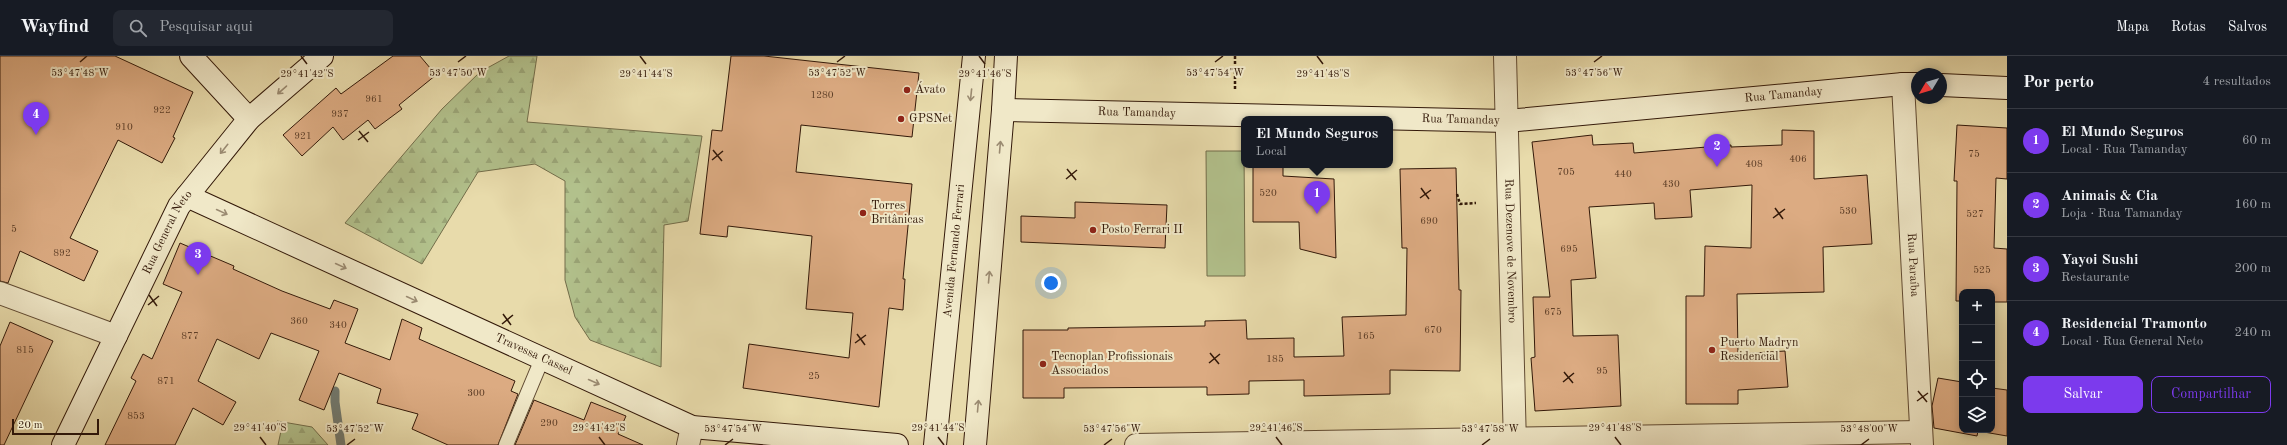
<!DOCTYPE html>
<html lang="pt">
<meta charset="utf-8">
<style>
:root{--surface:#171b24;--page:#242831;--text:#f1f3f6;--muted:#9ea1a6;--line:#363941;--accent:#7c3aed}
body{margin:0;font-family:"Old Standard TT",serif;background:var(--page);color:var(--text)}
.controls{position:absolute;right:12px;bottom:12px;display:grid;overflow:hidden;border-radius:8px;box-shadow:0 2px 10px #0003}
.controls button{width:36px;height:36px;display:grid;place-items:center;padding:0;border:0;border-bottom:1px solid var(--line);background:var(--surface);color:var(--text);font:20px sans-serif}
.compass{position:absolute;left:1911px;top:12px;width:36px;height:36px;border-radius:50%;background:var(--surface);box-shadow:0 2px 10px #0003;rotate:232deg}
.scale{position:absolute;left:12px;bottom:10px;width:87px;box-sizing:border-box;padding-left:4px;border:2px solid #331909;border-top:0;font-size:11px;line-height:14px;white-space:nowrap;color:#331909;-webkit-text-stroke:3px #f0e8c8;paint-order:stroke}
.you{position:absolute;left:1051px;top:227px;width:14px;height:14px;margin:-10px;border:3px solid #fff;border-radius:50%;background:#1a73e8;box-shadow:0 0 0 6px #1a73e833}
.badge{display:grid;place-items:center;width:26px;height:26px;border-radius:50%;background:var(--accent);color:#fff;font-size:13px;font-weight:700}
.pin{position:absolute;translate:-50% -33px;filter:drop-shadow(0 1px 2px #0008)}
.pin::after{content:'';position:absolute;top:21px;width:14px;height:12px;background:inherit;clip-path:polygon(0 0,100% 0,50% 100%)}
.popup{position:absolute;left:1241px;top:60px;width:152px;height:52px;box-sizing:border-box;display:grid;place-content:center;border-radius:8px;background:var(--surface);filter:drop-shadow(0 1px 3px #0005);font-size:13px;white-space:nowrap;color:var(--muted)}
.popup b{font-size:15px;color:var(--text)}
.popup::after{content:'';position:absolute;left:50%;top:100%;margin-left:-8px;border:8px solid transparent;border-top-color:var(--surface)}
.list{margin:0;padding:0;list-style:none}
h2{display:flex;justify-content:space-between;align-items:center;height:52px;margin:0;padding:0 16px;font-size:17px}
h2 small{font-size:13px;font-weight:400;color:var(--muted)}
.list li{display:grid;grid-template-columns:26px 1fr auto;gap:12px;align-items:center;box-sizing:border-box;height:64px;padding:0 16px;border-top:1px solid var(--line)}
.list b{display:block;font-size:15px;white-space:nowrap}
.list p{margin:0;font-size:13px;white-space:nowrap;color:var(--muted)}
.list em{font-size:13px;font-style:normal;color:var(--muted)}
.actions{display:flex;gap:8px;padding:12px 16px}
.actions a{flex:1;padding:9px 0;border:1px solid var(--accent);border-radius:8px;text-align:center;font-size:14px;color:var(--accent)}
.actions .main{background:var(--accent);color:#fff}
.icon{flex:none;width:22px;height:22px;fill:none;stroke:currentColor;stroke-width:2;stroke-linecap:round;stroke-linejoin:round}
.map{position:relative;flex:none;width:2007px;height:389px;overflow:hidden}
header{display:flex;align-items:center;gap:24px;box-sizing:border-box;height:56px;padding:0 20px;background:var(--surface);border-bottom:1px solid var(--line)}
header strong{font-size:19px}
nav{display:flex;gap:22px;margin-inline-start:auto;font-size:14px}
.search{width:280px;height:36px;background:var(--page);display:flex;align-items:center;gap:10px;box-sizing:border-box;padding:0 14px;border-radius:8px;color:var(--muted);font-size:15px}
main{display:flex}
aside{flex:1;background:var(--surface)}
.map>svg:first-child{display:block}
.grass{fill:#b2c18c;stroke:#726d4a}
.forest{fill:url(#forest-firs);stroke:#726d4a}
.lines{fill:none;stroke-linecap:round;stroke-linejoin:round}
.stream{stroke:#71796f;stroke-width:9}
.building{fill:#dcab82;stroke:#331909}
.lane-casing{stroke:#604a32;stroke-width:16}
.street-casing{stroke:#604a32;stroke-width:24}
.secondary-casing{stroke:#331909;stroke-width:24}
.path{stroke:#331909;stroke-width:2.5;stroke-dasharray:3 2;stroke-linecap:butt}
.lane{stroke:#f0e8c8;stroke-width:14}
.street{stroke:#f0e8c8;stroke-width:22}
.secondary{stroke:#f0e8c8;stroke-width:22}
.oneway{stroke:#9b8b72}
.ticks{fill:none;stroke:#331909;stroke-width:1.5}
.poi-dot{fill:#8f2418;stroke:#f0e8c8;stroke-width:1.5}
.labels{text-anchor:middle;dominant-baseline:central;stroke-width:4;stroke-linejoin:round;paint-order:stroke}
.number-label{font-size:10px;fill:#5d3e27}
.poi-label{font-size:12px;fill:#331909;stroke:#f0e8c8;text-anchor:start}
.street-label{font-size:12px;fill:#331909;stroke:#f0e8c8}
.ticks-label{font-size:10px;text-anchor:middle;fill:#331909;stroke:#f0e8c8;stroke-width:4;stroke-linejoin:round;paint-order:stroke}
</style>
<header>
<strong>Wayfind</strong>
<div class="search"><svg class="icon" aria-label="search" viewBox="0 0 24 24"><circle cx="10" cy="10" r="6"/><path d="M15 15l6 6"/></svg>Pesquisar aqui</div>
<nav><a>Mapa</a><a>Rotas</a><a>Salvos</a></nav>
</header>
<main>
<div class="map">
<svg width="2007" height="389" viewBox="0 0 2007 389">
<defs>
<pattern id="forest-firs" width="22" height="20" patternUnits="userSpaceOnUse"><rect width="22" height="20" fill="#b2c18c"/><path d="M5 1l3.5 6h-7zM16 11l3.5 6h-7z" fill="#9aa577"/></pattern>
</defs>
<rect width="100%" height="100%" fill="#e8dbab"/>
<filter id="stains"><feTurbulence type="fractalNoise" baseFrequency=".005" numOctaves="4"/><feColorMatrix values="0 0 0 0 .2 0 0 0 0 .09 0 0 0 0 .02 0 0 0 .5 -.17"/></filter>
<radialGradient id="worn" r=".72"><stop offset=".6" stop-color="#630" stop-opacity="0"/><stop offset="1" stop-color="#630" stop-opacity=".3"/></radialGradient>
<path class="grass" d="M1206,95H1244L1245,220H1207Z"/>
<path class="forest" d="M509,0H537L527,66L702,80L688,165L664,169L661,311L590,284L575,261L565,224V125L535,108L478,116L422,208L345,167L442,53L480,16Z
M277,365L312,371L328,389H278L281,375Z"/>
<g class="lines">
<path class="stream" d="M335,335V346L341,389"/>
</g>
<path class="building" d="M0,0H115L193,36L173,81L175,82L162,107L118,84L70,182L98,195L84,225L20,195L8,227L0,225Z
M393,0H420L436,19L399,49L402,53L375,73L368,64L343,84L333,71L302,100L283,79L336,32L341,38Z
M731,0H764L919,17L912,81L801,69L796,116L912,128L903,223H905L903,254L889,252L879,351L743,332L749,288L849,302L853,257L806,253L812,180L728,170L727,181L700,178L712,74L722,75Z
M1957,69L2007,72V123L1996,122L1994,192L2007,193V246H1992V236H1962V245H1956L1957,125H1954Z
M1782,74L1814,75V123L1867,119L1872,188L1823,191L1824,236L1737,238L1738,298L1785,295L1788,331L1738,334V348H1686V240H1704L1705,190L1751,192L1752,129L1690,134L1692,161L1655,163L1654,147L1589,151L1596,222L1571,224L1573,280L1618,279L1621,350L1535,355L1531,302L1535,301L1533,241H1550L1532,86L1592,79L1593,89L1633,87L1634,97L1731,89V91L1782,89Z
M1253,109H1283V120L1334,123L1336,202L1300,193L1299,166H1253Z
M1456,112L1459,234H1461L1460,315L1390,314V338L1304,340V324L1249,325V338L1207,339V331L1064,332V342H1023V274H1068V272L1205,270V265L1246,264L1247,283L1294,282V301L1344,300L1342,261L1406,259L1407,192H1402L1400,113Z
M1075,146L1167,149L1165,192L1021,186V160L1075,162Z
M180,187L234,210L233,213L282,235L330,253L334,244L358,253L345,287L390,304L402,263L422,272L419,283L515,325L511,335L518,338L498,389H448L412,373L418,358L377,347L381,333L339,317L324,354L299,344L319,295L271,277L259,303L217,283L198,325L236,346L223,369L193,352L175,389H105L136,325L131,322L143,298L152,303L182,236L163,228Z
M10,266L53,285L4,389H0V290Z
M1938,322L1962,326V374H1992V332L2007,334V380L1978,375L1977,380L1934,372L1932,350Z
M534,344L584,364L591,346L626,360L618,378L643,389H515Z"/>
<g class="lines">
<defs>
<path id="lane" d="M506,389L542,303"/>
<g id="street">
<path id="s1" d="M1505,0L1515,389"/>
<path id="s2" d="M1903,28L1922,389"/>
<path d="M0,237L116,280"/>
<path d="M688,389L692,371"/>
<path d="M1136,389L1921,376"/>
</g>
<g id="secondary">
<path d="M191,0L249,63"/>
<path d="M1941,29L2007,32"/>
<path id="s3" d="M1003,54L1507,65L1903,28H1917"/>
<path id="s4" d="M187,140L692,371L897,389"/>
<path id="s5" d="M63,389L179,150L249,63L322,0"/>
<path id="s6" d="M935,389L974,0"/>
<path d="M975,389L1003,54L1006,0"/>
</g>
</defs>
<use href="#lane" class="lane-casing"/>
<use href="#street" class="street-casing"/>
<use href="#secondary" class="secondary-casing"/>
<path class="path" d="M1235,33V0
M1457,138L1460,148L1476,147"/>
<use href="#lane" class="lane"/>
<use href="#street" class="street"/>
<use href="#secondary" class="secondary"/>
</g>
<defs><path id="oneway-shaft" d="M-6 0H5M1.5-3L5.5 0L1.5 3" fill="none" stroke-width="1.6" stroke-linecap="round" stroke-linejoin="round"/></defs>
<g class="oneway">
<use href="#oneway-shaft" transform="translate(282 34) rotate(139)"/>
<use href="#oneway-shaft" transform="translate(971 39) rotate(96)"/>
<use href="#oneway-shaft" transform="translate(1000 91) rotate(-85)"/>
<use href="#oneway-shaft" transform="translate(224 93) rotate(129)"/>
<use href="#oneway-shaft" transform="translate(222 156) rotate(25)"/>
<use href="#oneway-shaft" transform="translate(341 210) rotate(25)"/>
<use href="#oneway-shaft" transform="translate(989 221) rotate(-85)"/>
<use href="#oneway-shaft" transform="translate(412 243) rotate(25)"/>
<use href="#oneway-shaft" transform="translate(594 326) rotate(24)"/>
<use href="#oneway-shaft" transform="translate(978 350) rotate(-85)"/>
</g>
<path class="ticks" d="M301,0L307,8M640,0L646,8M979,0L985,8M1317,0L1323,8M80,6L87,0M458,6L466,0M837,6L845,0M1215,6L1223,0M1594,6L1602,0M359,75L368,86M358,84L369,76M713,94L722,105M712,104L723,95M1067,113L1076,124M1066,123L1077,114M1421,132L1429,143M1420,142L1431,134M1775,152L1783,163M1773,162L1785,153M149,239L157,250M148,249L159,240M503,258L511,269M502,268L513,259M857,278L865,289M855,287L866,279M1210,297L1219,308M1209,307L1220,298M1564,316L1573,327M1563,326L1574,317M1918,335L1927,346M1917,345L1928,337M260,381L266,389M599,381L605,389M938,381L944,389M1276,381L1282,389M1615,381L1621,389M347,389L355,383M725,389L733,383M1104,389L1112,383M1482,389L1490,383M1861,389L1869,383"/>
<g class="poi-dot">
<circle cx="907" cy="34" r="4"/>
<circle cx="901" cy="63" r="4"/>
<circle cx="863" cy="157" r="4"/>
<circle cx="1093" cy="174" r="4"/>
<circle cx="1712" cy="294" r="4"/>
<circle cx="1043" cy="308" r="4"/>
</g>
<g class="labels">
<g class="number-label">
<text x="822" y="39">1280</text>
<text x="374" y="43">961</text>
<text x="162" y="54">922</text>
<text x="340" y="58">937</text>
<text x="124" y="71">910</text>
<text x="303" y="80">921</text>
<text x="1974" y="98">75</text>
<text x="1798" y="103">406</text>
<text x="1754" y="108">408</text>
<text x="1566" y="116">705</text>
<text x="1623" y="118">440</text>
<text x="1671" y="128">430</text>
<text x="1268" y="137">520</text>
<text x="1848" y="155">530</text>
<text x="1975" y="158">527</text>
<text x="1429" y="165">690</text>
<text x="14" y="173">5</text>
<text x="1569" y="193">695</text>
<text x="62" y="197">892</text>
<text x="1982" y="214">525</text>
<text x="1553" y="256">675</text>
<text x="299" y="265">360</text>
<text x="338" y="269">340</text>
<text x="1433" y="274">670</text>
<text x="190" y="280">877</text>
<text x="1366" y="280">165</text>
<text x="25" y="294">815</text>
<text x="1275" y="303">185</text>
<text x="1602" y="315">95</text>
<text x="814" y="320">25</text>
<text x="166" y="325">871</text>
<text x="476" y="337">300</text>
<text x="136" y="360">853</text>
<text x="549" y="367">290</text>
</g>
<g class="poi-label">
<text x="915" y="34">Ávato</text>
<text x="909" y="63">GPSNet</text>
<text x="871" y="150">Torres<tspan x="871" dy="14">Britânicas</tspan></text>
<text x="1101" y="174">Posto Ferrari II</text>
<text x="1720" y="287">Puerto Madryn<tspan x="1720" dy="14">Residencial</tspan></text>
<text x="1051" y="301">Tecnoplan Profissionais<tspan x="1051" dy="14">Associados</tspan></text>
</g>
<g class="street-label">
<text stroke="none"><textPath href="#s3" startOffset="782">Rua Tamanday</textPath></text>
<text stroke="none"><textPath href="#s3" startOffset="134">Rua Tamanday</textPath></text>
<text stroke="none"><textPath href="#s3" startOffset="458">Rua Tamanday</textPath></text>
<text stroke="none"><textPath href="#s5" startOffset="237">Rua General Neto</textPath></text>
<text stroke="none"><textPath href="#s6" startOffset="195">Avenida Fernando Ferrari</textPath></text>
<text stroke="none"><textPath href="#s1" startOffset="195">Rua Dezenove de Novembro</textPath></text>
<text stroke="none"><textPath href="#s2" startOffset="181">Rua Paraíba</textPath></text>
<text stroke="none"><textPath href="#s4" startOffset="381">Travessa Cassel</textPath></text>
</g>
</g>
<g class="ticks-label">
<text x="837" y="20">53°47'52"W</text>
<text x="1594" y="20">53°47'56"W</text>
<text x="80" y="20">53°47'48"W</text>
<text x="458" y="20">53°47'50"W</text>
<text x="1215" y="20">53°47'54"W</text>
<text x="307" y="21">29°41'42"S</text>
<text x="646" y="21">29°41'44"S</text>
<text x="985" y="21">29°41'46"S</text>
<text x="1323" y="21">29°41'48"S</text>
<text x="260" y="375">29°41'40"S</text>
<text x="599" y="375">29°41'42"S</text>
<text x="938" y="375">29°41'44"S</text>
<text x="1276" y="375">29°41'46"S</text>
<text x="1615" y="375">29°41'48"S</text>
<text x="355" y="376">53°47'52"W</text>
<text x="733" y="376">53°47'54"W</text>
<text x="1112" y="376">53°47'56"W</text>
<text x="1490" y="376">53°47'58"W</text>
<text x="1869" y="376">53°48'00"W</text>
</g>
<rect width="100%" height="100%" filter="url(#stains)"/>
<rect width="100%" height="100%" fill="url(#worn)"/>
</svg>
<div class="controls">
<button>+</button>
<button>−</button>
<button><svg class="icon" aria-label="locate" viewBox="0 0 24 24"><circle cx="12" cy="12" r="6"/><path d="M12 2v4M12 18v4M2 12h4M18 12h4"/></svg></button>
<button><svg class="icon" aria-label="layers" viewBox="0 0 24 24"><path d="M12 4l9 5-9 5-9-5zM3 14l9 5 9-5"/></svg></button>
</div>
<svg class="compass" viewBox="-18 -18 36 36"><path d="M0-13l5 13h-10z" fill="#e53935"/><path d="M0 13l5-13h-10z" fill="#9ea1a6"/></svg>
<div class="scale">20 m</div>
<div class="you"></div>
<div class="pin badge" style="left:1317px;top:158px">1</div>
<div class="popup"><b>El Mundo Seguros</b>Local</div>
<div class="pin badge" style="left:1717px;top:111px">2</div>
<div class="pin badge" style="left:198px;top:219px">3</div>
<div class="pin badge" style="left:36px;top:79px">4</div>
</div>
<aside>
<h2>Por perto<small>4 resultados</small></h2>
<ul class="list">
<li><span class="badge">1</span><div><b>El Mundo Seguros</b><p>Local · Rua Tamanday</p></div><em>60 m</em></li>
<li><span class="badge">2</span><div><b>Animais &amp; Cia</b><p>Loja · Rua Tamanday</p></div><em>160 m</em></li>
<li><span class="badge">3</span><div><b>Yayoi Sushi</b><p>Restaurante</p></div><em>200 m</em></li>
<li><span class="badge">4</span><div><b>Residencial Tramonto</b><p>Local · Rua General Neto</p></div><em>240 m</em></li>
</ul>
<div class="actions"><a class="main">Salvar</a><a>Compartilhar</a></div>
</aside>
</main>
